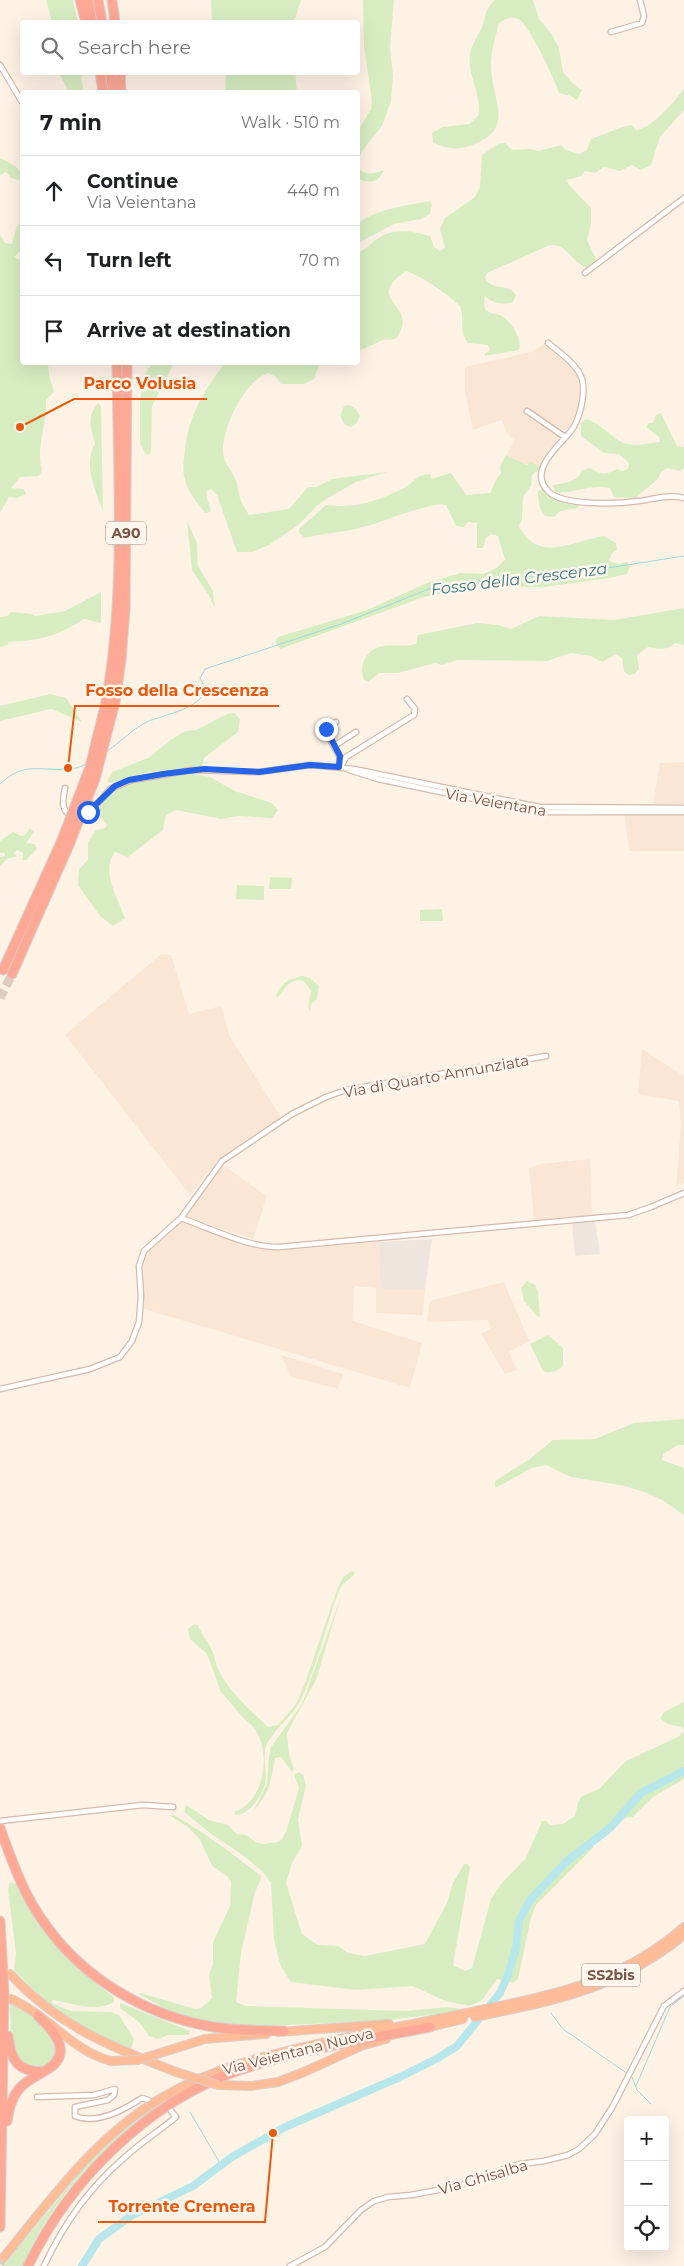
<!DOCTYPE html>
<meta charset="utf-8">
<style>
:root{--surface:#fff;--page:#f6f6f6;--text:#202124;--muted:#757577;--line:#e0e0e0}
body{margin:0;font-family:Montserrat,sans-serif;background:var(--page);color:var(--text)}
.controls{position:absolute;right:15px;bottom:15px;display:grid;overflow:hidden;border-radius:5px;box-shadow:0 5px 20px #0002}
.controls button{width:45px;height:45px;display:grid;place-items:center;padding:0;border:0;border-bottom:1px solid var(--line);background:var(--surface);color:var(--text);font:25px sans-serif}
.stop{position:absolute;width:15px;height:15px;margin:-11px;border:4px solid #2563eb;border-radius:50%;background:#fff}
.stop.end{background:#2563eb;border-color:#fff;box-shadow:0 1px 5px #0008}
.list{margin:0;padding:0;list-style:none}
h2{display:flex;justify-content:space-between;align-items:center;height:65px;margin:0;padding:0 20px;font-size:21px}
h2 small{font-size:16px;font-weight:400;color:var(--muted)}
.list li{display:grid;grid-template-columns:32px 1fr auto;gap:15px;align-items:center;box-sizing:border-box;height:70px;padding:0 20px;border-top:1px solid var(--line)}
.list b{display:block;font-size:19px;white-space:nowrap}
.list p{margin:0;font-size:16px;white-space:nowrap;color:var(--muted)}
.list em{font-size:16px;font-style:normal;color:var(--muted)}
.icon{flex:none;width:28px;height:28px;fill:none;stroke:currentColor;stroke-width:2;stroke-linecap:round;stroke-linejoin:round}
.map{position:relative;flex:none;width:684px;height:2266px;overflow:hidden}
.search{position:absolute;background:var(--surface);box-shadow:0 5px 20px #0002;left:20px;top:20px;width:340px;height:55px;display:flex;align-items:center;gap:12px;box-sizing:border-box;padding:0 18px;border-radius:5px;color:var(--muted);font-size:19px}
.panel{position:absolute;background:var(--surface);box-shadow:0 5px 20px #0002;left:20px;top:90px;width:340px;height:275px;border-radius:5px}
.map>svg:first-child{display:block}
.residential{fill:#f9e6d5}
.industrial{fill:#eee5df}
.green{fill:#d7edc1}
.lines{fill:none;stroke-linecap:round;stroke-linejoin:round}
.stream{stroke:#9cd8dd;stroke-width:1}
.river{stroke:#b7e7ea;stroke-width:8}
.trunk-tunnel{stroke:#ddcbbe;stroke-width:8;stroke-dasharray:8 4;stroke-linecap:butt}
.motorway-tunnel{stroke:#ddcbbe;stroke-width:9;stroke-dasharray:9 4.5;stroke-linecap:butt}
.minor-casing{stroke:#d4baac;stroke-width:7}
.trunk-casing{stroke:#dacfcb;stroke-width:10}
.motorway-casing{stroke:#dacfcb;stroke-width:11}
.minor{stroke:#fff;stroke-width:4.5}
.trunk{stroke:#febc98;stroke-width:8}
.motorway{stroke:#fea896;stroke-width:9}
.trunk-bridge-casing{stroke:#dacfcb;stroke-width:10;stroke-linecap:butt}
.motorway-bridge-casing{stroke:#dacfcb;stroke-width:11;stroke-linecap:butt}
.trunk-bridge{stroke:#febc98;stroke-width:8}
.motorway-bridge{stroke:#fea896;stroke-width:9}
.route{stroke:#2563eb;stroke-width:6}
.labels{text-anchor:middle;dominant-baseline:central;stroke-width:5;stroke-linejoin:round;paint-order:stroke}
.shield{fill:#fff6ed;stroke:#a28579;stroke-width:1}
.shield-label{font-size:14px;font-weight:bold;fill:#7a5547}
.street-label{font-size:15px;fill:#7a5547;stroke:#fff6ed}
.water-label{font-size:16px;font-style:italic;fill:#397b80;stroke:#fff6ed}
.leader{fill:none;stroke:#e8590c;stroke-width:2}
.callout-dot{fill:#e8590c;stroke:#fff6ed;stroke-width:2}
.callout-label{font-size:16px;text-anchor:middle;font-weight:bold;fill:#e8590c;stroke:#fff6ed;stroke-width:5;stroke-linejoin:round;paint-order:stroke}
</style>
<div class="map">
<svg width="684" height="2266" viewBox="0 0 684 2266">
<rect width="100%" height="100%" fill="#fef2e5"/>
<path class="residential" d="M544,344L576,372L579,377V398L575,416L568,429L564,431L530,410L526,412V415L559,437V440L543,461L541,468L522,463L506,455L515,441L506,432L502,420L473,430L465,391V367L531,352Z
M684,762V804H653L660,763Z
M625,815H684V851H629Z
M161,954L171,955L189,1014L221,1006L230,1037L281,1117L217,1161L190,1195L65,1035Z
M642,1049L684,1076V1183L676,1186L681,1126L679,1101L638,1094Z
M590,1159L592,1215L534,1220L529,1168L540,1164Z
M223,1165L267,1196L253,1239L185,1216Z
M181,1221L237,1240L275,1251L379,1242L382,1289H425L423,1315L376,1313V1288L354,1286L353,1321L422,1343L410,1388L144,1309L143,1256Z
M504,1282L529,1341L509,1352L517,1370L505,1374L481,1334L491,1328L488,1320L427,1322L430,1301Z
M281,1355L343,1374L338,1389L291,1377Z"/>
<path class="industrial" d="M595,1220L600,1254L575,1256L572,1224Z
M432,1239L425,1289H381L379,1242Z"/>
<path class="green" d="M46,0H73L78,22H52Z
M211,0H301L294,22H212Z
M363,0H394L390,48L393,76L391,101L382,126L362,151L358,162L360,170C368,176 375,173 384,170C380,182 368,185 358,178V131L371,109L372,101L364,46Z
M495,0H533L539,19L551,33L559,48L563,72L572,83L582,90L577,100L571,96L559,93C555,80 528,22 518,19C510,16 506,19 499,23C496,35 492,48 491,61C489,98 521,131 466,147C456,150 442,148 433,142L432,133L443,127L469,124L478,116C483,96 467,76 470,55C471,45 478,36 482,27C487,15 484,10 495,0Z
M59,73H84L81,78L84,92L68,90Z
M226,73H295L297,92H225Z
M684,89V110L660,137L651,165L641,170L632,165L620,171L604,167L595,173L585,171L581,176L567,180L569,185L591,208V223L587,240L596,259C588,283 570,250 559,246C558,246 551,245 550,245L487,273L485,277C491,293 509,281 516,296L512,303C501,304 494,304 485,296C484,300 483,308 487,311C491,314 498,314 502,316C512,322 523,340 519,350L485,356V353L490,351L488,345L468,343C459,332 464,322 461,309C459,300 417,274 406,271C365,299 412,303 401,330C399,333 398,338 394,339C391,340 387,339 383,340C374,344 367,348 358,350V253C366,249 372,242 380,237C394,228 415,231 430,236L434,247L440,251L445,248L440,229L445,218L475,197L480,187L482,155L498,144L505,143L512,150L529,149L539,151L561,145L566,150L579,154L587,150L591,139C606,134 618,127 632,125L636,131C655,125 672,104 684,89Z
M0,158C11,164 23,167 22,181L11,178L6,172L0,175Z
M430,201L432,204L430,214L421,219L394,224L358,243V224C377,208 406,206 430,201Z
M22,221V249L14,257L22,261V362L48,363L49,375L54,392L46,400C48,423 35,448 42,470L39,476L20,477L11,488L24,489L26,494L17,498L9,497L0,513V235L5,243L12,244L17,226Z
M153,362L174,363L152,406L151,452L148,455L145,453L140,443V401L145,374Z
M226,362L320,363L314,379L304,384H281L276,377L269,373C245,379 222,428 223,452C223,461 230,468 234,476C238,483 238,491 240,498C242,504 246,510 249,515L289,509L308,487H316L332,479L387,472L356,482L326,499L318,505L298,525L269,545L252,552H237L217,495L211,489L207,491C205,498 211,504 210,512L205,513C198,503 188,493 185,480C182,470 184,459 185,449C189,415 204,389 226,362Z
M98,403L101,406L103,511C95,491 83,464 95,444C91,426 86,419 98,403Z
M349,405L356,409L360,416L357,423L351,427L345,425L340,416L344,406Z
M661,413L677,446L684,447V468L680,471L667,468L661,472L658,479L635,498L614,497L610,488C589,484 575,494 555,492L553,485C565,483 578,482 582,470L590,468C601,475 605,475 617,469L622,471L628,469L629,463L619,454L604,453L581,436V423L586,419C601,423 610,437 624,443C634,447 650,443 660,442L659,437L646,427L649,423H653L656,415Z
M506,455L527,465L531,462L541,468L532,475L531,486L523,497L522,520L519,526C538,564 573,541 604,536L616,543L617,550L612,553L609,561L619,564L627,562L630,566L627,574L609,578L544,587H471L424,597L280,649L275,642L278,637L367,610L427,583L460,573L483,574L496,568L505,560L498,536L491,534L486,538L483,548H477V523L468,522L464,527L456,526L446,505C438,503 431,506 423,508C401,513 381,523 359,528C341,533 323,533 305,538L299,533V529L326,505C354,509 378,501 404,488C413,483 418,473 430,474L431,479L451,473L466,495L490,493L497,478L501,473L500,466Z
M541,489L558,499L580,504L578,508L560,511L554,517L545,516C539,509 538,500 538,491Z
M187,521L197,543L198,566L213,591L215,608L208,594L192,570Z
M101,592V623L84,619C55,637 42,640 8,642V645L0,647V617L7,616L11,612L32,614L35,616L65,611Z
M684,608V645L675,643C666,651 659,649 648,647L637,655L639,669L635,674L628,675L624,671L622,658L616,654L602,662L591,656L571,653L547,661L458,660L442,665L435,663L398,673H379L368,682L364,680C361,672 361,665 366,657C378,639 398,649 416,644L418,635L477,623L498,625L511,629L539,616L614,620Z
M50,694L66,698L82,722L51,709L0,721V706Z
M234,713L240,719L238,732L204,758L202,766L149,772L110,783L107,781L112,772L148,758L171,740L185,731L196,730L227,714Z
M183,772L210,777L235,791L272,803L278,810L272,818L239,816L221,819L176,810L166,815L163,830L128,857L115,852C100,871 118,898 125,918L113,926L100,916L78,885L79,869L88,860V842L96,830L105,828L107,825L99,816C100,781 158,778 183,772Z
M30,828L34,832L26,843L35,844L37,849L26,860H22L23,853L17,850L15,853L17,857L8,858L0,866V857L5,856V853H0V841L13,832L22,836L25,835Z
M270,877L292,878L291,889H269Z
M237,885L264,886V900L236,899Z
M442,909L443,921H420V910Z
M303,976L310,978L319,986L317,999L311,1004L310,1011L308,1007L311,991L304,981C289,977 286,989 277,998L276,995C283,982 288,979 303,976Z
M527,1281L535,1285L538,1292L540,1317L537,1316L524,1301L521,1288Z
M548,1335L563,1348V1366C558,1371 549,1374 543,1371L530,1344Z
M684,1419V1445H678L663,1454L662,1460L684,1468V1515L662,1500L647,1493L625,1486L571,1477L546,1465L532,1468L495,1488V1481L530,1459L553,1440L595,1439L634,1423Z
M352,1571L355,1573L354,1575L342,1585L339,1591C325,1627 317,1668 299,1703C291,1717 276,1728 268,1742C261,1755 268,1770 265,1784C261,1797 249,1815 235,1815L234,1812C268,1802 274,1738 246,1721L221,1692L207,1654L190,1639L188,1629L194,1624L198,1625C201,1634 207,1640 211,1648C215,1655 215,1663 218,1669C230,1693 249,1709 268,1727L278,1725L296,1704L305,1683L338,1587L343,1577Z
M341,1597L316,1680L287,1733L289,1755L294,1769L292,1772L281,1757L275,1758C270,1783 271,1791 253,1812L267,1784L269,1757L271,1747L302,1704Z
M684,1702V1779L653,1797L633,1817L621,1819L595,1841L593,1848L536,1905L531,1918L518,1979L513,1983L497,1979L481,2001L469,2006L445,2001L413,1986L356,1990L291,1982L281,1967L274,1940L271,1883L262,1871L244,1856L210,1833L184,1812L186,1805L209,1820L228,1825L237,1834L246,1835L257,1843L264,1844L278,1842L282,1839L286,1832L299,1788L294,1775L299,1772L303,1775L306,1785L298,1819L302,1846L292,1863L286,1883L302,1934L318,1945L338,1946L348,1953L365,1956L425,1944L447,1903L453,1883L464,1864H468L470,1867L453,1965L465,1971L472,1968L491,1899L500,1885L526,1858L542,1821H546L550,1825L563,1824L575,1816L578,1802L582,1796L599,1789L626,1761L678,1737L684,1731L682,1727L670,1725L660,1719L664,1712Z
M169,1815H174C205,1833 232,1853 261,1876V1879L255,1892L241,1953L236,2002L246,2006L406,2011L448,2007L461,2009L463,2011L380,2021L240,2027L200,2021L170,2011L138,1994L141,1993L195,2009L201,2008L212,1998L209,1974L213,1964V1942L230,1906L231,1882L228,1877L212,1866L200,1840L188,1827Z
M10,1882L16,1884C47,1931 67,1964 114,1997V2002C97,2013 71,2003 52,2000V2003L71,2011L111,2012L119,2015L134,2039L131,2049H127L71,2022L40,1999L37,1993L14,1970L16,1954L8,1890Z
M10,2003C30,2010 61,2034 55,2057L44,2068L23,2066L11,2046Z
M120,2003L190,2031L189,2035H168L158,2039L149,2036L140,2023L120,2008Z
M195,2083L199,2084C184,2093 168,2102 153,2112C98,2149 49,2204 23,2266H3L96,2153L124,2127L150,2109Z"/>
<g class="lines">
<path class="stream" d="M107,751C121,742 133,728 149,721C165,715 200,708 206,690L200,678L205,669L341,624L439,585L523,576H557L684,556
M0,784C6,779 13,773 20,771C41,764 66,776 86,764
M551,2013L563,2029L628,2074L632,2077L637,2090L651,2104
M636,2086L670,2007L684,1996
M190,2112L221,2165"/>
<path class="river" d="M490,2005L500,1993L508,1975L516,1948L519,1920L531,1899L566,1862L610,1828L641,1793L684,1771
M82,2266L99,2239L131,2216L193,2186L232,2157L285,2127L400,2077L438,2058L457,2046L478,2020"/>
<path class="trunk-tunnel" d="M0,2264L4,2257"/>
<path class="motorway-tunnel" d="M0,998L12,974"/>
<defs>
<path id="minor" d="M611,32L642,23L644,16L640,0
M0,65L22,102
M585,273L684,198
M548,343C560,353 577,364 582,379C586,393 580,419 571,431C560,445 526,471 549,492C564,506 618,504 639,501C654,499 669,494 684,498
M527,411L565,437
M336,722L327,728L325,731L340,757L339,765
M334,746L356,732
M341,767L346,757L414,715L415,709L407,699
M349,770L378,779L537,812H684
M65,788C63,799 60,811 72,816
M82,816L92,810L110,789L132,780L192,770L259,772L310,765L354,769L539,807L684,808
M181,1218C210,1228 249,1248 279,1247L628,1215L651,1207L684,1193
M0,1389L90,1369L120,1357L132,1341L139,1322L141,1296L139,1266L144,1251L181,1218L222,1161L292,1114L326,1097L346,1090L546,1056
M0,1821L143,1805L173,1807
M37,2097L94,2095L115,2089L114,2095L108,2100L75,2107V2116C96,2125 124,2110 142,2098L148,2100
M44,2266C63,2225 90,2187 124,2158C140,2143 159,2131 176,2117L171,2111
M290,2266L325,2247L361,2210L374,2201L388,2197L411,2195L449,2188L478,2180L504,2169L520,2164L544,2161L568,2155L579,2149L595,2134L613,2106L664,2006L684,1991"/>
<path id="trunk" d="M10,1974C61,2028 108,2045 176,2072
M11,1999C48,2015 72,2051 111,2061
M475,2017C557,2000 617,1989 684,1935
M426,2028L463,2019
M278,2032L389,2024
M205,2039L266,2034
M218,2085L251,2086L278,2082L304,2072L361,2046L386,2039
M4,2257C52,2198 97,2135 163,2097C216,2066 272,2054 330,2041C385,2029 440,2019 495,2007C567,1992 627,1977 684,1927"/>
<path id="motorway" d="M80,0L86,22
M88,0L92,22
M98,0L102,22
M112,0L115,22
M100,72L103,92
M110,72L113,92
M120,72L121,92
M106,702C126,592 118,476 117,364
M115,702L121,660L125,610L127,362
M3,970L62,840
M12,974L69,845
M0,1828C12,1861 24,1896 45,1924C83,1978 144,2014 208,2026C233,2031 259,2030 284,2031
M0,1921L4,1993L0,2227
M8,2036C11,2060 17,2071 42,2072
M7,2121C9,2109 11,2099 19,2089C26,2080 39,2075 48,2069C74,2052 53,2030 38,2016
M28,2266C69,2181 146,2103 237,2071C299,2049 366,2040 430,2027"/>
</defs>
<use href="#minor" class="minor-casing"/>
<use href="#trunk" class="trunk-casing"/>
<use href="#motorway" class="motorway-casing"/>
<use href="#minor" class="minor"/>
<use href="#trunk" class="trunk"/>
<use href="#motorway" class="motorway"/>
<defs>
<path id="trunk-bridge" d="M111,2061L138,2060L205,2039
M176,2072L218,2085"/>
<path id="motorway-bridge" d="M62,840L90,767L106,702
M69,845L95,779L115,702"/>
</defs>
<use href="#trunk-bridge" class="trunk-bridge-casing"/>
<use href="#motorway-bridge" class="motorway-bridge-casing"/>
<use href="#trunk-bridge" class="trunk-bridge"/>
<use href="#motorway-bridge" class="motorway-bridge"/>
</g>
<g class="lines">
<path class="route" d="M88,812L115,786L129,780L163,774L204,769L259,772L310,765L339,767L340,756L326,729"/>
</g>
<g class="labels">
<g class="shield">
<rect x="106" y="521.5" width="40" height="23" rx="4"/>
<rect x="582" y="1963.5" width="58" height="23" rx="4"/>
</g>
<g class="shield-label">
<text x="126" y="533">A90</text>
<text x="611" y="1975">SS2bis</text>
</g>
<g class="street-label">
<text transform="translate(496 802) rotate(10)">Via Veientana</text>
<text transform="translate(436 1076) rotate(-10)">Via di Quarto Annunziata</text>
<text transform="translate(298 2051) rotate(-14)">Via Veientana Nuova</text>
<text transform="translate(483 2177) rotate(-16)">Via Ghisalba</text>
</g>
<g class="water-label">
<text transform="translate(519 579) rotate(-7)">Fosso della Crescenza</text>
</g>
</g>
<path class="leader" d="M20 427L74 399H207M68 768L75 706H279M273 2133L265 2222H98"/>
<g class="callout-dot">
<circle cx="20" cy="427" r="5"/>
<circle cx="68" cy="768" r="5"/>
<circle cx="273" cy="2133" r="5"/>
</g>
<g class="callout-label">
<text x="140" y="389">Parco Volusia</text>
<text x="177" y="696">Fosso della Crescenza</text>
<text x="182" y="2212">Torrente Cremera</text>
</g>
</svg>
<div class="controls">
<button>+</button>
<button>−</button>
<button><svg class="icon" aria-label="locate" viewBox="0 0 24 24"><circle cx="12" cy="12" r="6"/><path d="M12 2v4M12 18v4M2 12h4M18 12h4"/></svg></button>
</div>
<div class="stop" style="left:88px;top:812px"></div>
<div class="stop end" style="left:326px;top:729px"></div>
<div class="search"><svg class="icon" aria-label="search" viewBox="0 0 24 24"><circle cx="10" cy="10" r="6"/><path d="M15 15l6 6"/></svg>Search here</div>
<section class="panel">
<h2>7 min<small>Walk · 510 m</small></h2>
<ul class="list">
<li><svg class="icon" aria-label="ahead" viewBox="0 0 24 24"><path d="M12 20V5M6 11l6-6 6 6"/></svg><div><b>Continue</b><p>Via Veientana</p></div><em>440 m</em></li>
<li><svg class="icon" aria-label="left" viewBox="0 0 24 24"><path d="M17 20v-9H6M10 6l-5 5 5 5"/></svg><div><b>Turn left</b></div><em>70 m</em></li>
<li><svg class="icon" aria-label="arrive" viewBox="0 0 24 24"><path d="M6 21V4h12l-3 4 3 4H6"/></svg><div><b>Arrive at destination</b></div></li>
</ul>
</section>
</div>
